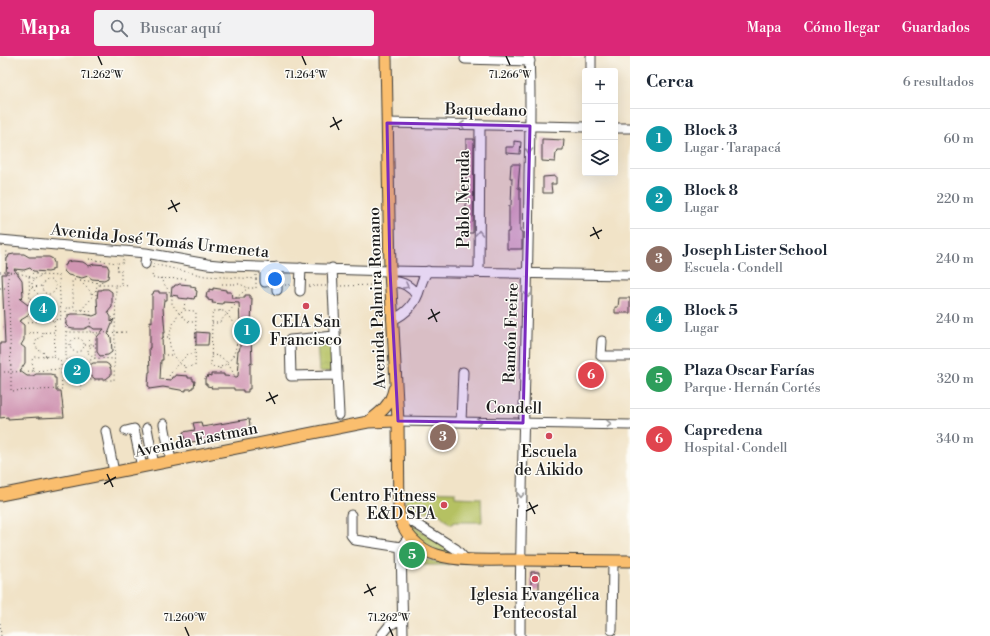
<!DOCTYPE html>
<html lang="es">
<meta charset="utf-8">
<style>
:root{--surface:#fff;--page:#f2f2f3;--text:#1f2937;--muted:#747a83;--line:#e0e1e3;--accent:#db2777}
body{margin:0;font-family:"Libre Bodoni",serif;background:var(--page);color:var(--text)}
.controls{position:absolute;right:12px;top:12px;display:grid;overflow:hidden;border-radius:4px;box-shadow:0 4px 16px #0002}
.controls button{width:36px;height:36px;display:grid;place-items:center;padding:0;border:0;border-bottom:1px solid var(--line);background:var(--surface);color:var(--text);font:20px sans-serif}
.you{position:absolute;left:275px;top:223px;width:14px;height:14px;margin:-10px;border:3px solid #fff;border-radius:50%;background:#1a73e8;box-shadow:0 0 0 6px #1a73e833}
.badge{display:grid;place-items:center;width:26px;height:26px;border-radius:50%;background:var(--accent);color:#fff;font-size:13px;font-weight:700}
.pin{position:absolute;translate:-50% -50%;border:2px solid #fff;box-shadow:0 1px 4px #0006}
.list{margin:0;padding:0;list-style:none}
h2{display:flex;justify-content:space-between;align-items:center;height:52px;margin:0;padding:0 16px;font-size:17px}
h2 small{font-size:13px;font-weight:400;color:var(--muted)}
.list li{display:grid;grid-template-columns:26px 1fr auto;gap:12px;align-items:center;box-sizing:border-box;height:60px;padding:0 16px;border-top:1px solid var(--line)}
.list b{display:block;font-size:15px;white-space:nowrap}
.list p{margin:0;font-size:13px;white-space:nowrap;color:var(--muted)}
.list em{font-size:13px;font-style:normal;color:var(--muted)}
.icon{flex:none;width:22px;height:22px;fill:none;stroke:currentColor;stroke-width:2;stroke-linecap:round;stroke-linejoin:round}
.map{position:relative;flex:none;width:630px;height:580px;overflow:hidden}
header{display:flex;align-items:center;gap:24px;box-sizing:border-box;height:56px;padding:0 20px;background:var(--accent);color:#fff}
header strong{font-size:19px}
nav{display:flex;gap:22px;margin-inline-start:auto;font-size:14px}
.search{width:280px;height:36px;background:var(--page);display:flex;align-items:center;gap:10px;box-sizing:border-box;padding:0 14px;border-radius:4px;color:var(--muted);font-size:15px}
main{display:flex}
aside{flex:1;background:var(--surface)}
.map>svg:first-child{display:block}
.grass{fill:url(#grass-dots);stroke:#686e3f}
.park{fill:url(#park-crowns);stroke:#686e3f}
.pitch{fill:#b5c162;stroke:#686e3f}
.building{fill:#d095b2}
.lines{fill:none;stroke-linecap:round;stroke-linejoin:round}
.minor-casing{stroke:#3c3a36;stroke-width:11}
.major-casing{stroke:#3c3a36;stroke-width:13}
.path{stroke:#3c3a36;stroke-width:1;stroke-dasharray:1 3;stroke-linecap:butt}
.minor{stroke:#fff;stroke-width:9}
.major{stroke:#fabe6e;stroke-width:11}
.oneway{stroke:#999}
.marked{fill:#7b2cbf;fill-opacity:0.2;stroke:#7b2cbf;stroke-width:3;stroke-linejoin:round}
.ticks{fill:none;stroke:#1c1c1c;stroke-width:1.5}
.poi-dot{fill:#d1495b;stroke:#fdfcf7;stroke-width:1.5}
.labels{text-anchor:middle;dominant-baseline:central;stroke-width:3;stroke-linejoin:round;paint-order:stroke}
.street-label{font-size:16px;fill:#1c1c1c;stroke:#fdfcf7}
.poi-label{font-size:16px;fill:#1c1c1c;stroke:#fdfcf7}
.ticks-label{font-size:10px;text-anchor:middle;fill:#1c1c1c;stroke:#fdfcf7;stroke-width:3;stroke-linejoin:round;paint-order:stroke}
</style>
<header>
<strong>Mapa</strong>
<div class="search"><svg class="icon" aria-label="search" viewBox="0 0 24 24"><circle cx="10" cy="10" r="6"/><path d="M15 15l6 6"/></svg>Buscar aquí</div>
<nav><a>Mapa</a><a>Cómo llegar</a><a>Guardados</a></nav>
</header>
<main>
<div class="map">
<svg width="630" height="580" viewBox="0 0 630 580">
<defs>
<pattern id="grass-dots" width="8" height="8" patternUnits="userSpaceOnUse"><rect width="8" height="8" fill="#b5c162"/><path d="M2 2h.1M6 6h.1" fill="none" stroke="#9ba554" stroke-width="1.8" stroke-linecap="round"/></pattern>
<pattern id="park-crowns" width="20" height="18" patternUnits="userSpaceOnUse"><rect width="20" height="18" fill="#b5c162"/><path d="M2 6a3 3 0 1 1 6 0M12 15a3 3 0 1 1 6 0" fill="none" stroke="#9ba554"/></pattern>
</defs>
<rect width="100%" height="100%" fill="#fdfcf7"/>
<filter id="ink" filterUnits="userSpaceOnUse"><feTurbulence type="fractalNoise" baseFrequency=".025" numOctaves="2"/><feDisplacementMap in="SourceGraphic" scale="8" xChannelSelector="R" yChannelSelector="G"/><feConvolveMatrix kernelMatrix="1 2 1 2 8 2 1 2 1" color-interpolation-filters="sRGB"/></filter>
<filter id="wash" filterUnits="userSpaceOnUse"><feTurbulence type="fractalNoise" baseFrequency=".012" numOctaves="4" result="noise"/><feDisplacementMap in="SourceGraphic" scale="16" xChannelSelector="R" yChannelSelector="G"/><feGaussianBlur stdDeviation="0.9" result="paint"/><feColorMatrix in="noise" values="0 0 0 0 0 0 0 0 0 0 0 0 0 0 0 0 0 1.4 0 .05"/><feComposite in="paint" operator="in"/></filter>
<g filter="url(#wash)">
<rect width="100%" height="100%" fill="#f1e3c7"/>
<path class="grass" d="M409,466L457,499L437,496L416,482L410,472Z"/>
<path class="park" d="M317,285H333L334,315L319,316Z
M407,493L427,504L449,508L450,509H408Z"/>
<path class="pitch" d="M424,435L455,436V441L481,442L482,466H454L453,468H450L437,456H406V439H423Z"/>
<g id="blocks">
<path class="building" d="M466,83H474L473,177H466Z
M542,83L564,84L563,94H558L557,97H556L555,106L542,105Z
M514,85L521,86L520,98L506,97V91H514Z
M511,108H520L518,132H520V176H522V193H507V176H509V150H511L512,122H510Z
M556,120V128H551L552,137H543V121Z
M14,198H24L29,201H49L53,203V205L54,206V213H52V215L48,216L33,215L30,212L24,214L14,213L22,224L23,240L20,243L28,249L36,246H49L55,250V256L53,257V260L49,261H38L34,260L30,256L26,261L19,265L24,269V284L21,289L25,292V307L20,315L27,320H33L36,318H50L54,319V322H56V335H61L64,361L39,362V361L8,363V361L0,362V287H5L2,218H6L7,202H8L9,199Z
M73,205L83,206L89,210L94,208L107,209L109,213L108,222L104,224L92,223L88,220L82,222L68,219L64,215L65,209H66L67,206Z
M179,228L191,229V231L196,232L195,234L197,235L196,241L195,240L194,243L188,242V243L178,242V240L171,239L172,231H174L175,229H178Z
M213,232L226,234V236H231L232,242H245V239H250V242H252L251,268H253V281H251L252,308L250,307V333H248V336H243V334H234V332H211L212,331L207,330V328H205V322H207L208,319L211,320V318H224V320L237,321L238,320L239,306H237L238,295H239L240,291V280H238V269H240L239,247L223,246V248L212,247L213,245L208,244V242H206L207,236H209V233L213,234Z
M102,233H108L112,236V251L108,256L111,261V266L114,263L108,278L111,281L112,296L108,299L100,300L97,296V281L104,273H94L90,270L84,273H73L69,272L66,269V262H68V259L71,258H84L93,260L98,258L97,243L98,234H102Z
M154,235H159V237H167V244H164L163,252L165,277H163V282H162L163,304H161L160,323L171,324L172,321H175V319L188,320V322H193V325H195L194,331H192V333H186V335L163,331L149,333V330H148L149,316H150L149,292H150V265L152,266V238H153Z
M619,242H630V257H615V251H618Z
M196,276L209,277L208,289H196Z
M70,307H84L90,309L93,307H106L109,309L111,314V319L106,323H95L89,318L85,322H69L66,317V309Z
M249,363L250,370L248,371L249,375L192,386L186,388L183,376L195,374L193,367L201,366L202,371Z
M531,516H539V534H531Z"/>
</g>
</g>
<g filter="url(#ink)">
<use href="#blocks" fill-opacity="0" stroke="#3c3a36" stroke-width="1"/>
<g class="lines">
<defs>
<path id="minor" d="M591,0V15
M465,3L530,5
M387,67L585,71
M615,72H630
M0,184L146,197L207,208L228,210L390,215L630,219
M145,208L146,197
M277,211V234
M332,212L339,359
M479,216L480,69
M265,226V211
M390,226C402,225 411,230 417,240
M300,235L301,212
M392,264C406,258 416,247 420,232C422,225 423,221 428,215
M335,280L290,284L291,320L336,319
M602,285L601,300H630
M398,365L630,369
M461,366L463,316
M164,368L171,405
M147,372L154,409
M106,375L114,416
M126,375L134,373L142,411
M351,459V479L355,484L401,491
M400,464L405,463L411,465L456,493L465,503
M612,574L613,505
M403,579L401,491L410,480
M381,580L389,570L403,561
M520,580C520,426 528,272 529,118C530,79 531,39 529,0"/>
<path id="major" d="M386,0L390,215L398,365L399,458C402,476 419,494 437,499C460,506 495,504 519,504C556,504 593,505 630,505
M368,366C380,357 391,349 394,333
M0,439L368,366L398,365"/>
</defs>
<use href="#minor" class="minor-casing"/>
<use href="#major" class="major-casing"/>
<path class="path" d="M89,203L117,207
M153,208L205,220L258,223
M153,211L152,222L187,223
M0,216H8L7,209L6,208L7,193
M18,217L29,220L30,249
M29,220L35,223L32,226V232L43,243
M29,220L33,217L41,219
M160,222L169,235L172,243V248L179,257C170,271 165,287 175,302C178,305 180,309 185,310C188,311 192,310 195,310L196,257L194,255L184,254L179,257L189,266H195
M79,224H73L72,225L74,254H81L92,242L91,236L79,224L96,226L99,229H121V214H117L118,207H123V203
M42 231a7 7 0 1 1 14 0a7 7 0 1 1-14 0Z
M222,228H240L248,232
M122,229L128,230
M285,229H292
M309,230H326
M341,230L375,229L379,224H381
M32,231L42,230
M0,232H7
M92,238L96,234L97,230L101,227L102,225
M96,239V234
M30,243H43L44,244
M184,253L185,245
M82,254L90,255L91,256L90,276H68L66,277V303L93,304L95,302L96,277L90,276
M220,255L221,249
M28,266L54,264
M212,267H219L227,258L224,255H214L212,258V267L211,311C213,311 217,312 220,311C225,310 227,307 230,304C241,289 238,272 227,258L235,249L236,242L248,232H256V219
M43,276L42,281L37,283L35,288L38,294L43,296L46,300
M66,276L65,254L66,252H72
M29,277L55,276L54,264L61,263L59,220L42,219L35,223
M97,277L127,276
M163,281H169
M70 289a7 7 0 1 1 14 0a7 7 0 1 1-14 0Z
M89,284L92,289L87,296L95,302L114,303
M85,289H94
M54,299L55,277
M166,299H172
M211,299C225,299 230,310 235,321
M233,300L237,301
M66,303V321L68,324H114L116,230
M34,315L60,313
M4,316H11V335L62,333L61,306L54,300L34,301L32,304L33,315L11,316L8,216L17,217L19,214
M185,316V311
M220,317V312
M169,320L176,310L188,298H194
M89,323V304
M80,325L81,335
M0,567L1,580"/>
<use href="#minor" class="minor"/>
<use href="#major" class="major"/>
</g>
<defs><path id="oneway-chevron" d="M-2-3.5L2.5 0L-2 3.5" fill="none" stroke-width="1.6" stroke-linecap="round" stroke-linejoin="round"/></defs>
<g class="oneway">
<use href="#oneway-chevron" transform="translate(462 69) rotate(-179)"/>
<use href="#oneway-chevron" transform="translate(529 95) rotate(90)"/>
<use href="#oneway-chevron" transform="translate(479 177) rotate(-90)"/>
<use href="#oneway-chevron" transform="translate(406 230) rotate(28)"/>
<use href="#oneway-chevron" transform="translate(528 239) rotate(92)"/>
<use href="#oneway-chevron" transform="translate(479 366) rotate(1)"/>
<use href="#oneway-chevron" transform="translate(609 368) rotate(1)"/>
<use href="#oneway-chevron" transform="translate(521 439) rotate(91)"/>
</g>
</g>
<path class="marked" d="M387,67L530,70L523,367L398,365L390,215Z"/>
<path class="ticks" d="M98,0L102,9M302,0L306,9M506,0L510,9M333,61L339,74M330,71L342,64M171,144L177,156M168,153L180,147M593,171L599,183M590,180L602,174M431,253L437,266M428,263L440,256M269,336L275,348M266,345L278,339M107,418L113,431M104,428L116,421M529,446L535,458M526,455L538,449M367,528L373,540M364,537L376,531M185,571L189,580M389,571L393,580"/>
<g class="poi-dot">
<circle cx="306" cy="250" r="4"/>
<circle cx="549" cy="380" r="4"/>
<circle cx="444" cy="449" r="4"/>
<circle cx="535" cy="523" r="4"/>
</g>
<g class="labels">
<g class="street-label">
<text transform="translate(486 54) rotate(1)">Baquedano</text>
<text transform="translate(464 143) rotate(-90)">Pablo Neruda</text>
<text transform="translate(160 185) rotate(6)">Avenida José Tomás Urmeneta</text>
<text transform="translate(377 242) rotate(-92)">Avenida Palmira Romano</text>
<text transform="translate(511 277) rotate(-88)">Ramón Freire</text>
<text transform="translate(514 352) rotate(1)">Condell</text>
<text transform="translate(196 384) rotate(-11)">Avenida Eastman</text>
</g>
<g class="poi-label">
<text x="306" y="266">CEIA San<tspan x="306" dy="18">Francisco</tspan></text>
<text x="549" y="396">Escuela<tspan x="549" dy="18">de Aikido</tspan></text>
<text x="436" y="440" text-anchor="end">Centro Fitness<tspan x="436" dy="18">E&amp;D SPA</tspan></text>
<text x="535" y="539">Iglesia Evangélica<tspan x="535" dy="18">Pentecostal</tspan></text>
</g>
</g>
<g class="ticks-label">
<text x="102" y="22">71.262°W</text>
<text x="306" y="22">71.264°W</text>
<text x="510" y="22">71.266°W</text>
<text x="185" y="565">71.260°W</text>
<text x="389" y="565">71.262°W</text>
</g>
</svg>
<div class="controls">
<button>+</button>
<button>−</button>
<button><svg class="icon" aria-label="layers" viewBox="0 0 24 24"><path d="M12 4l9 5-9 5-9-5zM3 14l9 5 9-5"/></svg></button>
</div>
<div class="you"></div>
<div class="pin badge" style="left:247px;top:275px;background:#0f9aa8">1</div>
<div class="pin badge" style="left:77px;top:315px;background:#0f9aa8">2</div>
<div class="pin badge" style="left:443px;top:381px;background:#8d6e63">3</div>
<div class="pin badge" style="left:43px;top:253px;background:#0f9aa8">4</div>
<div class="pin badge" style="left:412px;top:499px;background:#2e9e5b">5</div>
<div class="pin badge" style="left:591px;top:319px;background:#e0444e">6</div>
</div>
<aside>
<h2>Cerca<small>6 resultados</small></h2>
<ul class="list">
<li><span class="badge" style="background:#0f9aa8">1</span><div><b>Block 3</b><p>Lugar · Tarapacá</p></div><em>60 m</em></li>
<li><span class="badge" style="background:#0f9aa8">2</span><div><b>Block 8</b><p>Lugar</p></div><em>220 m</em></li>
<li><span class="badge" style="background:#8d6e63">3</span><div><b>Joseph Lister School</b><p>Escuela · Condell</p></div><em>240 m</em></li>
<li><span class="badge" style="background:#0f9aa8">4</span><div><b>Block 5</b><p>Lugar</p></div><em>240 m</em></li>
<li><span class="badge" style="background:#2e9e5b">5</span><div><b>Plaza Oscar Farías</b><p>Parque · Hernán Cortés</p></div><em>320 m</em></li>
<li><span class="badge" style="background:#e0444e">6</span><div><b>Capredena</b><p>Hospital · Condell</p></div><em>340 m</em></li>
</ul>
</aside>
</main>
